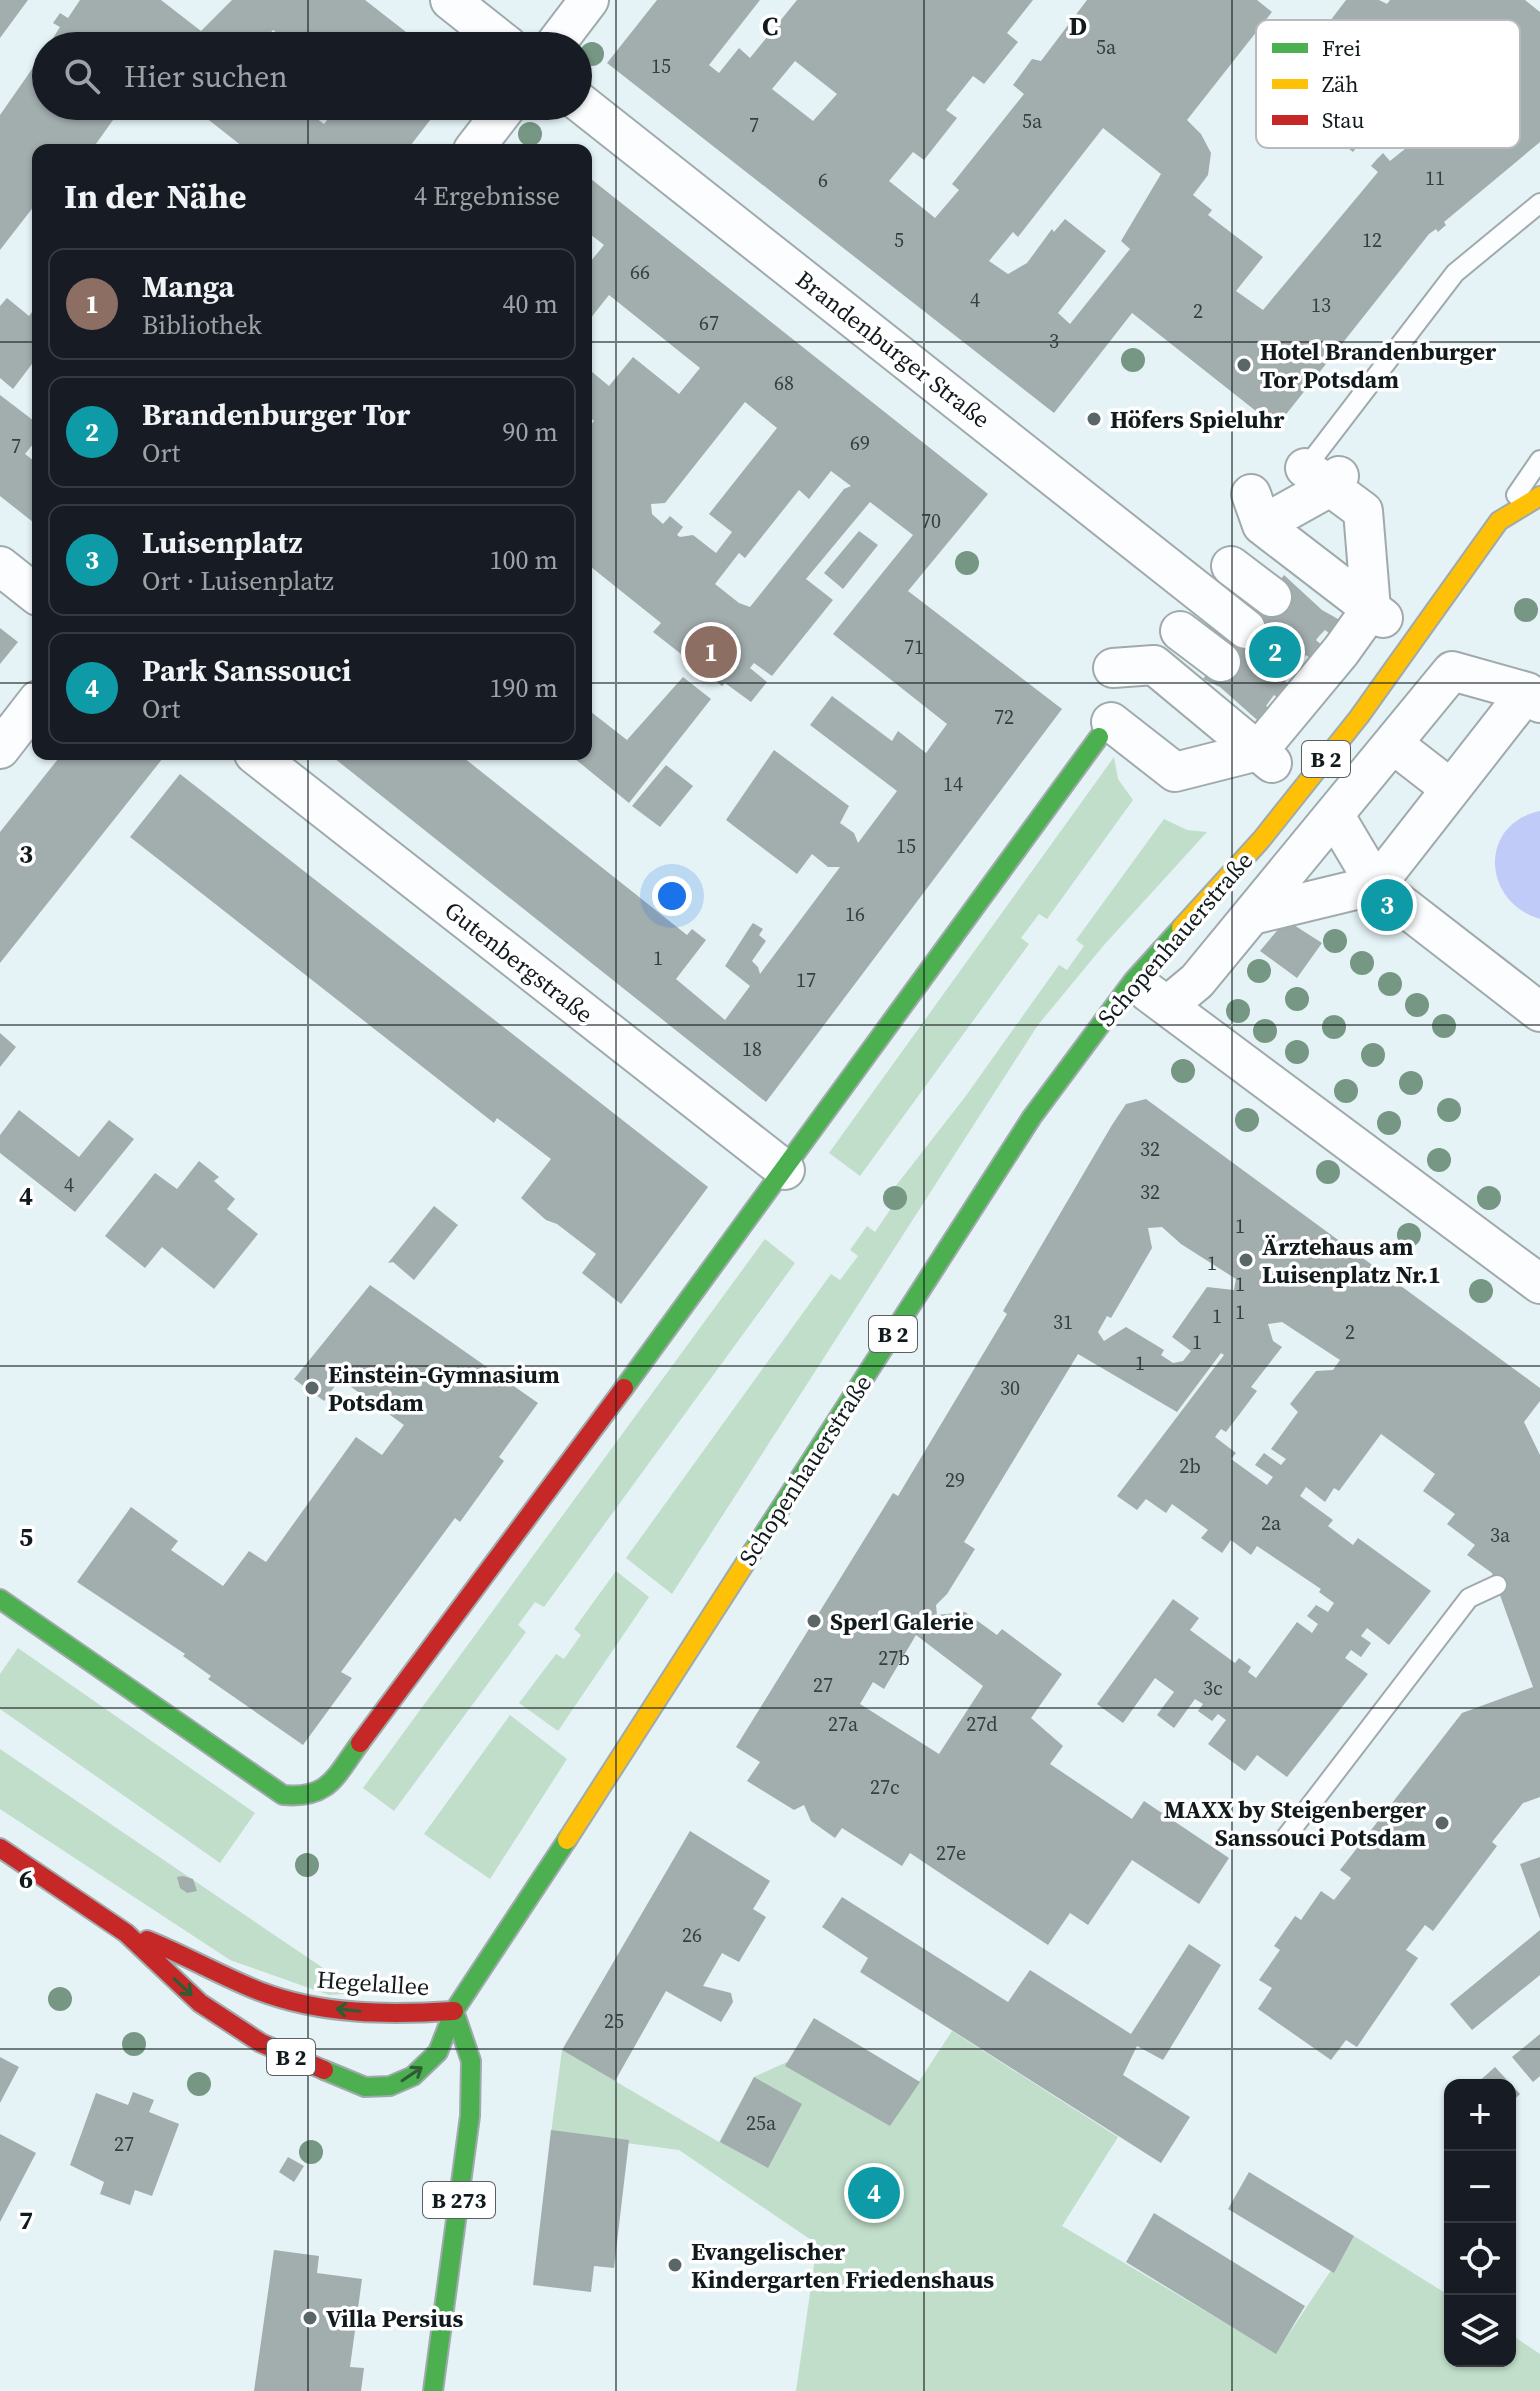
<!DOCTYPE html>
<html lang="de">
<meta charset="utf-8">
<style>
:root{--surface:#171b24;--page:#20242c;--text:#f1f3f6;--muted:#9ea1a6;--line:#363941;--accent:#8c9099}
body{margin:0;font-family:"Source Serif 4",serif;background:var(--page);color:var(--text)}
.controls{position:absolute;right:24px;bottom:24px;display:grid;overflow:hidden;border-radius:16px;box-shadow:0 2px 6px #0004}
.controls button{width:72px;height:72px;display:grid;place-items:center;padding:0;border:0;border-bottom:2px solid var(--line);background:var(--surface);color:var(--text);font:40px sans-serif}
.you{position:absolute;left:672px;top:896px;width:28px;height:28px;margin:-20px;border:6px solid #fff;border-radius:50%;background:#1a73e8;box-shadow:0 0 0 12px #1a73e833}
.badge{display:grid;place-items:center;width:52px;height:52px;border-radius:50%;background:var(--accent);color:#fff;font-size:26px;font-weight:700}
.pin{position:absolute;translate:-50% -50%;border:4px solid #fff;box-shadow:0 2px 8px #0006}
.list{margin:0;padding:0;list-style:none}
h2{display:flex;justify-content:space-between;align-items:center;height:104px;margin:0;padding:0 32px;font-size:34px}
h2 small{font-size:26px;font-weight:400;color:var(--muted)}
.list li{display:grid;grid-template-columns:52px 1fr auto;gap:24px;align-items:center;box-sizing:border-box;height:112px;margin:0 16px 16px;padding:0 16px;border:2px solid var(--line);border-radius:16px}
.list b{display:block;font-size:30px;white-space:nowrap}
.list p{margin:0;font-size:26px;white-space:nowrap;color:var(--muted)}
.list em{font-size:26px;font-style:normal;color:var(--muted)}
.icon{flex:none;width:44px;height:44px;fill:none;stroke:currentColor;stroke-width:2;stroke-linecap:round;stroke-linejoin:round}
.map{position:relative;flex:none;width:1540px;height:2391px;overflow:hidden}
.search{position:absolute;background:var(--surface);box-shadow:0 2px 6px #0004;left:32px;top:32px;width:560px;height:88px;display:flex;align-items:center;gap:20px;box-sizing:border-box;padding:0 28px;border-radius:44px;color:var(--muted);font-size:30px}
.panel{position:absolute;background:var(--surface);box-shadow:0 2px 6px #0004;left:32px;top:144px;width:560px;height:616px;border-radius:16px}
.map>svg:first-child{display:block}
.green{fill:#c1decb}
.water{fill:#c1cbf7}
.building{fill:#a2adad;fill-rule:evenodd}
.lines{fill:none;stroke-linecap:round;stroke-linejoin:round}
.lane-casing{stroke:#a0aaad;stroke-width:22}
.street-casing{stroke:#a0aaad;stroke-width:42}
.fast-casing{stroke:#a0aaad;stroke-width:22}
.slow-casing{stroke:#a0aaad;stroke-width:22}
.jam-casing{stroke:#a0aaad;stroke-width:22}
.lane{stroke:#fbfdfe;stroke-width:18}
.street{stroke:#fbfdfe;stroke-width:38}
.fast{stroke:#4caf50;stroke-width:18}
.slow{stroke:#ffc107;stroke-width:18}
.jam{stroke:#c62828;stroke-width:18}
.tree{fill:#769783}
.oneway{stroke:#2c5d33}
.grid{fill:none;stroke:#111a1c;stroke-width:2;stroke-opacity:0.55}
.poi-dot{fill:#5b6668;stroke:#fff;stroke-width:3}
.labels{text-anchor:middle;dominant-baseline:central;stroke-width:7;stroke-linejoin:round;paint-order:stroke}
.number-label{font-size:20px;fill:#353f40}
.shield{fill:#fff;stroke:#585f60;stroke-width:2}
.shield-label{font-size:22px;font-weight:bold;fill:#111a1c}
.street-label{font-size:24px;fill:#111a1c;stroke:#fff}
.poi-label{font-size:24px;font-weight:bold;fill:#111a1c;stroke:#fff;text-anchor:start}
.key{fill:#fff;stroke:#b8babb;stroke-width:2}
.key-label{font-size:22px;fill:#111a1c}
.grid-label{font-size:26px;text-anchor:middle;font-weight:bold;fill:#111a1c;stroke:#fff;stroke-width:7;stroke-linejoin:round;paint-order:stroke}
</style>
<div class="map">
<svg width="1540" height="2391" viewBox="0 0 1540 2391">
<rect width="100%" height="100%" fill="#e5f3f6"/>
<path class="green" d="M1114,757L1118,779L1133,800L1047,919L1039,914L1021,938L1029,944L860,1176L829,1153Z
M1164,819L1187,830L1207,832L1104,945L1038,1025L672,1594L626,1558L831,1274L840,1280L858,1256L850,1250L867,1226L875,1232L892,1207L884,1201L965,1097L1059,965L1067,970L1084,946L1076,940Z
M765,1239L795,1263L544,1607L535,1602L518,1625L526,1632L394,1811L363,1788Z
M616,1571L649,1597L558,1731L519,1703L556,1654L564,1659L581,1635L574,1629Z
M18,1648L255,1813L220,1863L0,1709V1674Z
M510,1715L567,1759L490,1879L424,1834Z
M0,1749L360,1993L329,1995L230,1960L0,1809Z
M952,2031L1118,2137L1062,2226L1276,2353L1354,2236L1450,2296V2361H1510V2334L1540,2354V2391H796L817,2244L679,2150L551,2133L562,2050L719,2142L754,2077L787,2062L891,2124Z"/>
<path class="water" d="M1540,811V919C1482,902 1478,824 1540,811Z"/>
<path class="building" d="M0,0H28L0,38Z
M80,0H161L201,31L232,0H365L424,46H293L273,30L260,46H48L60,27L53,23L60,13L68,18Z
M657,0H760L709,65L719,73L739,48L750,58L797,0H1033L1007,33L1018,42L984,84L973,76L946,110L957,118L924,160L913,152L889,181L935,218L959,190L952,184L1024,94L1013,85L1032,59L1041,61L1087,0H1257L1272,12L1187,120L1201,134L1211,153L1208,175L1193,195L1212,210L1208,215L1263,257L1236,291L1263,310L1378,172L1371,166L1377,159L1383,153L1390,161L1421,136L1358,88L1375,67L1324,29L1346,0H1379L1387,4L1390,0H1525L1540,12V142L1444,222L1446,225L1438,232L1436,229L1429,234L1276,427L1132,313L1054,413L607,63ZM1437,30L1468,56L1459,63L1471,77L1493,57L1499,71L1468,97L1460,88H1446L1439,80L1420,103L1383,73L1405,45L1417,55ZM795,61L837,94L813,121L772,89ZM1103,128L1161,174L1121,241L1130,249L1070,324L1058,313L1106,251L1084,234L1065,219L1054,232L1052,229L1027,263L1008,274L989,261L1013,232L1018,237Z
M46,49V106H123L93,148L88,144L83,150H38V201L0,250V115Z
M191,106H300L324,124L338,106H441L407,150H247Z
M1336,111L1366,134L1353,152L1323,129Z
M586,175L988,494L908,591L1062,709L766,1102L329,754H459L687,935L692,929L706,940L676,979L725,1020L750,986L725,966L750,927L753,923L763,929L759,935L766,941L752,961L758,967L760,974L840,867H828L812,854L797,874L726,820L774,750L849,806L840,823L854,833L858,843L897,791L810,725L832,696L892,741L898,731L926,753L947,724L833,634L913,535L870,502L806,579L833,600L772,676L754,663L750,668L767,682L751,702L725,683L722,686L653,632L661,623L586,563V430L594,421L586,414V367L609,386L633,357L679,394L700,368L609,295L586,324L589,279L586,267L604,245L586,231ZM745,402L777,428L709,514L732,532L716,553L693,535L680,537L677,535L683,527L670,516L663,524L652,514L651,504L665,503ZM831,471L851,486L844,489L750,607L739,603L715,584L739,553L745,558L799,490L809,499Z
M7,298L29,316L38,304V356L13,389L0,378V306Z
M0,395L38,424V438L25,454L38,464V526L0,496Z
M859,531L878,545L843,589L824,573Z
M1284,575L1322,610L1345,623L1334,637L1325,630L1320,635L1316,640L1325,648L1315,662L1306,655L1285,681L1295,689L1284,703L1274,695L1266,706L1276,714L1265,727L1220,687L1203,679Z
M0,628L18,642L0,664Z
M683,677L711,699L629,803L569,754H586V708L627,740Z
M62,754H158L163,758L0,963V832Z
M666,765L693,786L660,827L632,806Z
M180,774L708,1187L621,1304L582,1273L596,1254L557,1224L546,1220L521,1198L551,1159L497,1118L494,1123L130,837Z
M1286,920L1322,943L1297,978L1260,951Z
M0,1033L16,1047L0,1067Z
M1146,1099L1540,1388V1401L1524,1422L1540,1455V1797L1523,1803L1492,1842L1497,1846L1433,1931L1425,1925L1406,1950L1418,1958L1357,2047L1346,2040L1331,2060L1258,2009L1272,1988L1259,1980L1280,1950L1274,1946L1295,1916L1301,1920L1321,1891L1334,1900L1351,1878L1340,1870L1462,1713L1533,1687L1492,1573L1467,1555L1475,1545L1447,1524L1455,1514L1423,1491L1435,1474L1381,1434L1339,1491L1334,1488L1325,1502L1306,1487L1300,1496L1333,1520L1328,1526L1353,1545L1358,1538L1431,1591L1389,1645L1367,1628L1361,1636L1371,1643L1361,1657L1351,1650L1345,1658L1368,1674L1287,1777L1257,1755L1245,1771L1208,1744L1226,1720L1218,1714L1212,1721L1198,1711L1203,1704L1195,1699L1174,1728L1157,1715L1174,1692L1155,1678L1123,1723L1097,1704L1173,1599L1199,1618L1190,1630L1235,1663L1239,1658L1251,1667L1248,1672L1256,1678L1297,1622L1312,1633L1318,1624L1307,1616L1316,1605L1328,1612L1334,1603L1319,1592L1321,1589L1257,1546L1251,1555L1231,1540L1222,1553L1201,1538L1208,1530L1172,1504L1166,1513L1146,1499L1137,1510L1117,1496L1224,1355L1221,1353L1177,1412L1078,1354L964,1542L975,1549L947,1594L936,1605L937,1615L965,1612L997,1635L1002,1629L1062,1674L1031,1718L1063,1746L1050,1764L1132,1819L1144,1801L1229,1858L1199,1904L1132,1860L1088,1925L1070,1913L1048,1945L910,1853L902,1866L842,1828L835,1838L811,1821L804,1805L794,1810L747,1781L760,1762L736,1747L893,1493L898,1496L1007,1314L1003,1311L1112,1125L1126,1104ZM1162,1227L1181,1244L1236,1279L1234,1290L1207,1287L1172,1337L1191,1351L1183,1361L1173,1363L1161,1355L1164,1350L1126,1327L1104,1341L1098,1332L1107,1316L1111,1318L1152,1248L1148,1228ZM1282,1322L1340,1360L1333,1370L1316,1371L1290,1404L1298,1412L1271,1449L1286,1459L1281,1465L1264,1453L1255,1465L1273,1477L1267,1485L1231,1459L1236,1453L1215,1437L1221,1429L1226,1432L1257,1391L1251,1387L1282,1347L1273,1341L1268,1324ZM916,1635L983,1686L939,1754L860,1704L873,1682L884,1689Z
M19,1110L79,1157L109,1120L134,1139L75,1212L0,1153V1135Z
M199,1161L219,1177L214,1181L235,1199L227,1209L258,1234L214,1289L162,1247L145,1268L105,1236L155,1173L177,1189Z
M434,1206L458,1225L414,1280L393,1262L388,1263Z
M370,1285L538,1403L499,1457L504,1461L460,1522L455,1518L341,1672L352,1678L303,1745L208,1679L211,1676L183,1656L185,1654L77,1582L131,1507L178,1541L171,1550L223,1586L249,1551L266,1562L356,1437L382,1455L404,1425L340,1379L324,1401L294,1379Z
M690,1831L770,1881L753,1909L766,1917L739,1962L722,1953L703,1986L731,1993L733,2002L721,2022L666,1991L615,2081L562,2050Z
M1540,1857V1919L1520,1864Z
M183,1876L193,1879L197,1891L187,1893L180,1888L177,1877Z
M842,1897L1008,2002L1030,1970L1131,2034L1189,1944L1221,1965L1163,2060L1137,2046L1123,2075L1190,2117L1161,2163L860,1972L868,1958L822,1927Z
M1540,1930V1975L1472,2030L1450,2004Z
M814,2018L920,2082L890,2126L785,2066Z
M1540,2034V2076L1533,2082L1512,2057Z
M0,2057L19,2067L0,2103Z
M1495,2067L1520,2094L1510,2104V2085H1475Z
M754,2077L802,2104L768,2168L720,2142Z
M133,2092L154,2100L149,2112L179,2124L152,2196L135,2190L130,2205L100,2194L104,2182L70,2165L96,2093L128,2105Z
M551,2130L629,2140L614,2268L594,2266L591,2292L533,2285Z
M0,2134L36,2153L0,2222Z
M288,2157L304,2166L294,2182L279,2172Z
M1249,2172L1354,2236L1334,2273L1228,2209Z
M1154,2213L1305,2306L1276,2354L1126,2262Z
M274,2250L319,2256L317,2273L362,2279L350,2367L364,2368L361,2391H254Z"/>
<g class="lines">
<defs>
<path id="lane" d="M1314,457L1455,273L1540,203
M1516,495L1540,460
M1286,1837L1469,1598L1497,1585"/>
<path id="street" d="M450,0L508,46
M554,46L589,0
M578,101L1246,629
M473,150L507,106
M1251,494L1262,525L1383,618
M1262,525L1330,487L1339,476
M0,566L38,596
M1231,566L1272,597
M1180,631L1221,662
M1113,668L1154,665L1272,763
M1111,722L1175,772L1258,751L1341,651L1371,609L1363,511L1305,468
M1393,744L1451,789
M0,749L38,700
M254,754L785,1170
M1335,816L1376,885L1540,1012
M1252,915L1376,885L1527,692
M1148,992L1540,1284
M1167,1006L1197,981L1452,671L1527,692L1540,703"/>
<path id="fast" d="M624,1388L1099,737
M753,1551L1032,1117L1133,981L1181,928
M0,1599L283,1795C329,1799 335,1777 360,1743
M324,2070L365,2087L390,2086L413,2076L438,2052L454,2011L567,1840
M433,2391L470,2116L471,2061L454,2011"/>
<path id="slow" d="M1181,928L1261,840L1359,717L1499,521L1540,496
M567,1840L753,1551"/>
<path id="jam" d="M360,1743L624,1388
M0,1848L126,1933L200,2003L261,2043L324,2070
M147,1940C185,1955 221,1976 259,1991C322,2015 388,2015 454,2011"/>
</defs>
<use href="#lane" class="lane-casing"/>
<use href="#street" class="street-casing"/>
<use href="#fast" class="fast-casing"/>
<use href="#slow" class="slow-casing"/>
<use href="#jam" class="jam-casing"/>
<use href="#lane" class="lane"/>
<use href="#street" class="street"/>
<use href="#fast" class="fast"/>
<use href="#slow" class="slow"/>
<use href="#jam" class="jam"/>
</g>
<g class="tree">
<circle cx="592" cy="54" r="12"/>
<circle cx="530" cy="134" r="12"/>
<circle cx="1133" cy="360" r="12"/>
<circle cx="967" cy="563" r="12"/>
<circle cx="1526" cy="610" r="12"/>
<circle cx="1335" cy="941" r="12"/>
<circle cx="1362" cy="963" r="12"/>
<circle cx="1259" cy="971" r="12"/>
<circle cx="1390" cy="984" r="12"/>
<circle cx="1297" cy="999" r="12"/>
<circle cx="1417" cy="1005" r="12"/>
<circle cx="1238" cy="1011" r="12"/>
<circle cx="1444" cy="1026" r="12"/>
<circle cx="1334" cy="1027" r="12"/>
<circle cx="1265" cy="1031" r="12"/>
<circle cx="1297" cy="1052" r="12"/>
<circle cx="1373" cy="1055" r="12"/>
<circle cx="1183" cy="1071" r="12"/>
<circle cx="1411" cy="1083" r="12"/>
<circle cx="1346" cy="1091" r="12"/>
<circle cx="1449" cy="1110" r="12"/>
<circle cx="1247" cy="1120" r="12"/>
<circle cx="1389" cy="1123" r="12"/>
<circle cx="1439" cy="1160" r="12"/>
<circle cx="1328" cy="1172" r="12"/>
<circle cx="895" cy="1198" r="12"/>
<circle cx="1489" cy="1198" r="12"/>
<circle cx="1409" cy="1235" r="12"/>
<circle cx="1481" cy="1291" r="12"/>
<circle cx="307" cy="1865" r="12"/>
<circle cx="60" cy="1999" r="12"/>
<circle cx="134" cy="2044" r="12"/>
<circle cx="199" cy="2084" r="12"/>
<circle cx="311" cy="2152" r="12"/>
</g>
<defs><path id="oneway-shaft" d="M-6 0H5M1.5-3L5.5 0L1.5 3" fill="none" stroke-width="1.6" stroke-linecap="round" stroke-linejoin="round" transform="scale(2)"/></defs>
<g class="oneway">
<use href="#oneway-shaft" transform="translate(183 1987) rotate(43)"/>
<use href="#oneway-shaft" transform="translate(348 2010) rotate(-174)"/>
<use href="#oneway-shaft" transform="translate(412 2074) rotate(-34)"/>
</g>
<path class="grid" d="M308,0V46M616,0V2391M924,0V2391M1232,0V2391M308,106V150M0,342H38M586,342H1540M0,683H38M586,683H1540M308,754V2391M0,1025H1540M0,1366H1540M0,1708H1540M0,2049H1540"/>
<g class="poi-dot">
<circle cx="1244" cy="365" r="8"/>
<circle cx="1094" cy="419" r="8"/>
<circle cx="1246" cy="1260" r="8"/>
<circle cx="312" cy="1388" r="8"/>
<circle cx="814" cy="1621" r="8"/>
<circle cx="1442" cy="1823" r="8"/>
<circle cx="675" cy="2265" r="8"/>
<circle cx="310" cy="2318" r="8"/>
</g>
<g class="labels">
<g class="number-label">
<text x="1106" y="47">5a</text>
<text x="661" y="66">15</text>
<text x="1032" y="121">5a</text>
<text x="754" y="125">7</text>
<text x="1435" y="178">11</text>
<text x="823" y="180">6</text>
<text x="899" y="240">5</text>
<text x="1372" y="240">12</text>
<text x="640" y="272">66</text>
<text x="975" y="300">4</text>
<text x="1321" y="305">13</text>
<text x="1198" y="311">2</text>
<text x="709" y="323">67</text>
<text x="1054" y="341">3</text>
<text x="784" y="383">68</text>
<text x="860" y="443">69</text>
<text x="16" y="446">7</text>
<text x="931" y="521">70</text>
<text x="914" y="647">71</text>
<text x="1004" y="717">72</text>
<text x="953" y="784">14</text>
<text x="906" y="846">15</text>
<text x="855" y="914">16</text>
<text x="658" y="958">1</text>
<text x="806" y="980">17</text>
<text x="752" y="1049">18</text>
<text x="1150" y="1149">32</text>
<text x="69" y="1185">4</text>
<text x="1150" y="1192">32</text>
<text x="1240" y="1226">1</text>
<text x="1212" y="1263">1</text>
<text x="1240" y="1284">1</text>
<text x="1240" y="1312">1</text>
<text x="1217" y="1316">1</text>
<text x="1063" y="1322">31</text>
<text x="1350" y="1332">2</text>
<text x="1197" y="1342">1</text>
<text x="1140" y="1363">1</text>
<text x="1010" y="1388">30</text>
<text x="1190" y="1466">2b</text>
<text x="955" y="1480">29</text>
<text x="1271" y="1523">2a</text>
<text x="1500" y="1535">3a</text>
<text x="894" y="1658">27b</text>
<text x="823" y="1685">27</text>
<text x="1213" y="1688">3c</text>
<text x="843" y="1724">27a</text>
<text x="982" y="1724">27d</text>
<text x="885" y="1787">27c</text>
<text x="951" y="1853">27e</text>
<text x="692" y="1935">26</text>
<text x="614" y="2021">25</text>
<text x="761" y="2123">25a</text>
<text x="124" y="2144">27</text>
</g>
<g class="shield">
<rect x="1302" y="741" width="48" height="36" rx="6"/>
<rect x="869" y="1316" width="48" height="36" rx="6"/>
<rect x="267" y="2039" width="48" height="36" rx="6"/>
<rect x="423" y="2182" width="72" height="36" rx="6"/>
</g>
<g class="shield-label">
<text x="1326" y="759">B 2</text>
<text x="893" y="1334">B 2</text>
<text x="291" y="2057">B 2</text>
<text x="459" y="2200">B 273</text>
</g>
<g class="street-label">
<text transform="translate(893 349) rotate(38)">Brandenburger Straße</text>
<text transform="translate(1175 939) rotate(-49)">Schopenhauerstraße</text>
<text transform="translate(519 962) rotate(38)">Gutenbergstraße</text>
<text transform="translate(805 1470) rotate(-57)">Schopenhauerstraße</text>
<text transform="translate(373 1983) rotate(4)">Hegelallee</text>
</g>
<g class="poi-label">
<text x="1260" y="351">Hotel Brandenburger<tspan x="1260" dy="28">Tor Potsdam</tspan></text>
<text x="1110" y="419">Höfers Spieluhr</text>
<text x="1262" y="1246">Ärztehaus am<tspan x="1262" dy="28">Luisenplatz Nr.1</tspan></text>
<text x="328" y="1374">Einstein-Gymnasium<tspan x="328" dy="28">Potsdam</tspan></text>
<text x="830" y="1621">Sperl Galerie</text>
<text x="1426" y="1809" text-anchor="end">MAXX by Steigenberger<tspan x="1426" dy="28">Sanssouci Potsdam</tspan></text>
<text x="691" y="2251">Evangelischer<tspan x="691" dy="28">Kindergarten Friedenshaus</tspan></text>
<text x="326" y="2318">Villa Persius</text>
</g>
</g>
<rect x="1256" y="20" width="264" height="128" rx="12" class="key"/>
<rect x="1272" y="43" width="36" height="10" fill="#4caf50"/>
<rect x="1272" y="79" width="36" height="10" fill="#ffc107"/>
<rect x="1272" y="115" width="36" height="10" fill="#c62828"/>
<g class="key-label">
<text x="1322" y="56">Frei</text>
<text x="1322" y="92">Zäh</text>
<text x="1322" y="128">Stau</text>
</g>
<g class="grid-label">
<text x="770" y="35">C</text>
<text x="1078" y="35">D</text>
<text x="26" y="863">3</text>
<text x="26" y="1205">4</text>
<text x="26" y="1546">5</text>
<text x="26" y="1888">6</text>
<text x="26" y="2229">7</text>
</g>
</svg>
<div class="controls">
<button>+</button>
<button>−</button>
<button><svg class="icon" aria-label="locate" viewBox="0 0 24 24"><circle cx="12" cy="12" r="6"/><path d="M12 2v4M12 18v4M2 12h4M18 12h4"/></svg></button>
<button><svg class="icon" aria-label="layers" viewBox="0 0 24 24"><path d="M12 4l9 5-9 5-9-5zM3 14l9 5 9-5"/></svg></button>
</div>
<div class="you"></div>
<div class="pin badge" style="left:711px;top:652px;background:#8d6e63">1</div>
<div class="pin badge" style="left:1275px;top:652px;background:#0f9aa8">2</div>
<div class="pin badge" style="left:1387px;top:905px;background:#0f9aa8">3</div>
<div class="pin badge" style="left:874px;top:2193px;background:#0f9aa8">4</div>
<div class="search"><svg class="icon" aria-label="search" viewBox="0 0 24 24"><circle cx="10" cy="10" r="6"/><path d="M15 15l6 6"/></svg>Hier suchen</div>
<section class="panel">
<h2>In der Nähe<small>4 Ergebnisse</small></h2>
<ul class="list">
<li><span class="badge" style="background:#8d6e63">1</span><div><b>Manga</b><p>Bibliothek</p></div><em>40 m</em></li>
<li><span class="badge" style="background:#0f9aa8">2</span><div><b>Brandenburger Tor</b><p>Ort</p></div><em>90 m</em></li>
<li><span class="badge" style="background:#0f9aa8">3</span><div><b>Luisenplatz</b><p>Ort · Luisenplatz</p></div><em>100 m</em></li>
<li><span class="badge" style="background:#0f9aa8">4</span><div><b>Park Sanssouci</b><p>Ort</p></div><em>190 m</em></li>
</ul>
</section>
</div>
